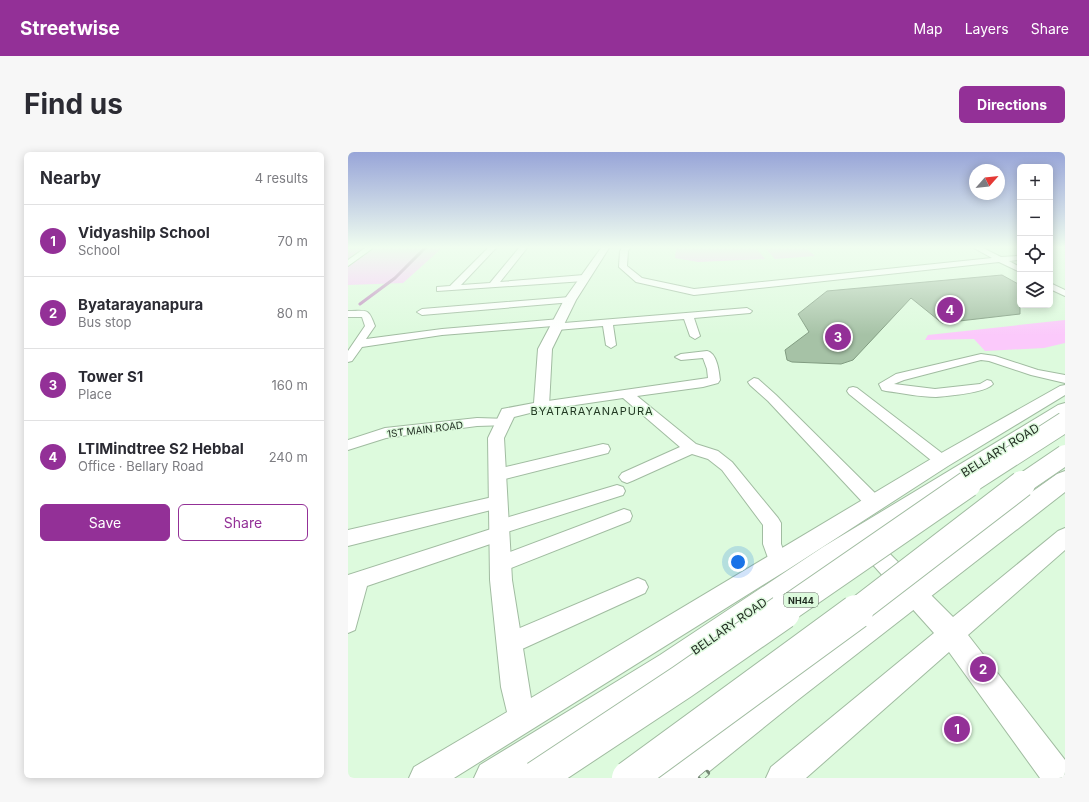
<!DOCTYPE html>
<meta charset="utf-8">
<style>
:root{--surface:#fff;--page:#f7f7f7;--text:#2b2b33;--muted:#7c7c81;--line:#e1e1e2;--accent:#933097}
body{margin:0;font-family:Inter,sans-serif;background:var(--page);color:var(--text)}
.controls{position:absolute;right:12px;top:12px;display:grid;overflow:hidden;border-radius:6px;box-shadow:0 2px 10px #0003}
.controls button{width:36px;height:36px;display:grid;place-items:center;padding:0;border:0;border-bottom:1px solid var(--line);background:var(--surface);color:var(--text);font:20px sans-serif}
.compass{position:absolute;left:621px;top:12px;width:36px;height:36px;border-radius:50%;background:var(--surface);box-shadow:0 2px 10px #0003;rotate:63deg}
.you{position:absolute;left:390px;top:410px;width:14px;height:14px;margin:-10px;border:3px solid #fff;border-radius:50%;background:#1a73e8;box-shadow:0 0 0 6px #1a73e833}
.badge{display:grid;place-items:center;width:26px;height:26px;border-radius:50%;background:var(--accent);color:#fff;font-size:13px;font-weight:700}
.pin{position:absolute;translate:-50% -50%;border:2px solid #fff;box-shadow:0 1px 4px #0006}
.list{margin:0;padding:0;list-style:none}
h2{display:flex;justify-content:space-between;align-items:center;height:52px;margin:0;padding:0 16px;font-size:17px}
h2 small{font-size:13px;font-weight:400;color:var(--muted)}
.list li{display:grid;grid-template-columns:26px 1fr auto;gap:12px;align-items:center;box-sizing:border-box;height:72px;padding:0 16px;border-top:1px solid var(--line)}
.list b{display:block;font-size:15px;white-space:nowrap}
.list p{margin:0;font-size:13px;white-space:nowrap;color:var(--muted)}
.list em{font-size:13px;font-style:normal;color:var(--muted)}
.actions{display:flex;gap:8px;padding:12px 16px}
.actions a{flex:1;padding:9px 0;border:1px solid var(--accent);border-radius:6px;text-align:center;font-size:14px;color:var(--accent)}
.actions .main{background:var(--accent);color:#fff}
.icon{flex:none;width:22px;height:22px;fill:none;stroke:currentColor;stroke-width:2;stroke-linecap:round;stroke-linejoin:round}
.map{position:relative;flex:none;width:717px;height:626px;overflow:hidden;border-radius:6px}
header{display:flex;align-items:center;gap:24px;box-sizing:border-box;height:56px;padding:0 20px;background:var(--accent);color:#fff}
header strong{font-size:19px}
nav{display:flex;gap:22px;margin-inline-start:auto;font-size:14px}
.intro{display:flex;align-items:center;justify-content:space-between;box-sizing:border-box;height:96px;padding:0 24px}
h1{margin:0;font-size:28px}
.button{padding:10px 18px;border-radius:6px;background:var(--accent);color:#fff;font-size:14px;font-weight:700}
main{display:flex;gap:24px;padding:0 24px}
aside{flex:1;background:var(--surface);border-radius:6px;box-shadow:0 2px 10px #0003}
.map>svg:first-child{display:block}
.green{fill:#fbc9fb}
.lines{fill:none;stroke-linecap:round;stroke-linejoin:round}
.stream{stroke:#c08fc0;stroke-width:3}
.building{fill:#a6c2a6;stroke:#819c81}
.minor-casing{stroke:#a1bca1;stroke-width:2}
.tertiary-casing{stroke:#a1bca1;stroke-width:2}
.trunk-casing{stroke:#a1bca1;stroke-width:2}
.minor{fill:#fff;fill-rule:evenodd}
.tertiary{fill:#fff;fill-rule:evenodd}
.trunk{fill:#fff;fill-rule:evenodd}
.rail-casing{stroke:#758976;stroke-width:6}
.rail{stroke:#ddfadd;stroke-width:4.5;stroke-dasharray:14;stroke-linecap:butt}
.trunk-bridge-far2-casing{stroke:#a1bca1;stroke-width:22;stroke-linecap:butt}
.trunk-bridge-far1-casing{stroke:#a1bca1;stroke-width:28;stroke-linecap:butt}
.trunk-bridge-casing{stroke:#a1bca1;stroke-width:36;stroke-linecap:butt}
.trunk-bridge-far2{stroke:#fff;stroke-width:20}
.trunk-bridge-far1{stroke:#fff;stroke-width:26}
.trunk-bridge{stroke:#fff;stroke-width:34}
.labels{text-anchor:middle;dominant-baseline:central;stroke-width:3;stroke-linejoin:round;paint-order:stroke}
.shield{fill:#ddfadd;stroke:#586859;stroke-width:1}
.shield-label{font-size:9px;font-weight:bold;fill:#1f2a20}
.street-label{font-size:10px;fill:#1f2a20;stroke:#ddfadd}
.neighbourhood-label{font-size:11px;letter-spacing:1px;fill:#233a24;stroke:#ddfadd}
.near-street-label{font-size:12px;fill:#1f2a20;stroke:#ddfadd}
</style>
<header>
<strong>Streetwise</strong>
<nav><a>Map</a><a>Layers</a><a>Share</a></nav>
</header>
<div class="intro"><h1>Find us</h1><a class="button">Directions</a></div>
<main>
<aside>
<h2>Nearby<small>4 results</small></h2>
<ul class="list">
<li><span class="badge">1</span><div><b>Vidyashilp School</b><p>School</p></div><em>70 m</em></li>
<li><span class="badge">2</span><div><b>Byatarayanapura</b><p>Bus stop</p></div><em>80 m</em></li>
<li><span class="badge">3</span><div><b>Tower S1</b><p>Place</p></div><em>160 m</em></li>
<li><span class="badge">4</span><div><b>LTIMindtree S2 Hebbal</b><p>Office · Bellary Road</p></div><em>240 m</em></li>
</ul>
<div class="actions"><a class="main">Save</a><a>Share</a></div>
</aside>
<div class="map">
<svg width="717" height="626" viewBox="0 0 717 626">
<rect width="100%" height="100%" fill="#ddfadd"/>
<path class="green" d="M33,96H94L55,131L0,133V97Z
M328,96H408L417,107L350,110L327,106Z
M417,96H458L467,104L427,107Z
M717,168V191L696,196L637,199L626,187L577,188L580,183Z"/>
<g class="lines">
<path class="stream" d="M12,152L47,126L77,96"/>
</g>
<path class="building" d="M654,123L672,133V162L594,171L563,146L505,208L493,212L444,210L439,208L437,198L461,180L450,162L479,139Z"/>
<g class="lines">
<defs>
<path id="minor" d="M17,96H25L0,114V108Z
M140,96H148L113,133L142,131L171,96H179L152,130L236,123L240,126L236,129L89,139V135L102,134Z
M274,96H282L280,99L279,114L294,126L346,137L644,106L626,96H635L653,105L671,104V108L661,109L672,115V120L651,110L346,143L288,130L271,115L272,99Z
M702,131L717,138V144L702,137Z
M222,145L227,148L225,150L74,163L69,160L74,157Z
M399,156L404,159L402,161L346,166L352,184L347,187L342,184L336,167L265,173L268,193L263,196L258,193L255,174L209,178L205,177V174L94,183L14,195L4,209L0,210V199L17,174L14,165H0V159C19,159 20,155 27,174L18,187L94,177L212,167L216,168V171Z
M359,199C369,201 371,219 372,228L370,231L355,235L289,244L348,292L370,299L384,310L430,366L433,371V392L440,411L438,417L431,419L424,417L415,392V373L374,318L360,307L344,302L284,329L279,331L274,329L271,325L274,321L332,295L275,246L193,258L188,257L187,254L188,251L193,250L360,226L359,217L355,206L333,208L327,205L333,202Z
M633,202L647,204L690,218L717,223V231L683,223L641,209L633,208L556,228L546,232L587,237L632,232L639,228L643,229L645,232C638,241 600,244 588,245C572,245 554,241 538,239L534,238L531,232L548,222Z
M406,226L410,227L428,243L532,346L534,351L532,356L526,358L520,356L420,249L402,233L400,230Z
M505,235L509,236L599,305L601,309L599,313L594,314L589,313L501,242L499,239L501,236Z
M129,266L161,267L163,270L161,273L129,274L38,286L0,298V288L37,276Z
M255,292L260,293L262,297L260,301L149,329L144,327L141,323L144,319L149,317Z
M269,333L275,335L277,339L275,343L159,380L160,382L157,387L19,434L7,478L0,481V423L143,377L142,375L145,370L151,368Z
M149,344L155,345L157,350L155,355L0,394V378Z
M276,357L282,359L284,364L282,369L153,420L146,418L144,412L146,406Z
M290,426L297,429L300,435L297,441L161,503L153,500L150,492L153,484Z"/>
<path id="tertiary" d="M253,96H261L228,148L204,197L201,254L198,257L166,265L156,286L164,428L183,546L588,304L712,234L717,233V243L600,314L439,418L106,626H61L66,615L159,560L153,535L142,428L140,286L154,257L186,251L190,197L216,148Z
M717,376V398L620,483L717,608V626H692L601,500L458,626H418L423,615L586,481L509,395L505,389L509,383L516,380L523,383L605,465L710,379Z"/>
<path id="trunk" d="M717,251V266L493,411L334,525L179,626H126L132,613L312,503L475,395L710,253Z
M717,319V340L451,547L353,626H304L310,613L427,523L709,322Z"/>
</defs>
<use href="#minor" class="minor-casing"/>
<use href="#tertiary" class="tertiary-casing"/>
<use href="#trunk" class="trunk-casing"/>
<use href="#minor" class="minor"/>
<use href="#tertiary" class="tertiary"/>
<use href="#trunk" class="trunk"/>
<defs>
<path id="rail" d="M353,626L359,621"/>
</defs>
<use href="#rail" class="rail-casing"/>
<use href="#rail" class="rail"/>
<defs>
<path id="trunk-bridge-far2" d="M619,333L717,270
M673,333L717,303"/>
<path id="trunk-bridge-far1" d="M433,461L620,332
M506,461L674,332"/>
<path id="trunk-bridge" d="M189,626L334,530L435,460
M281,626L508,460"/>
</defs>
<use href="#trunk-bridge-far2" class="trunk-bridge-far2-casing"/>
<use href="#trunk-bridge-far1" class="trunk-bridge-far1-casing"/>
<use href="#trunk-bridge" class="trunk-bridge-casing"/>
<use href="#trunk-bridge-far2" class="trunk-bridge-far2"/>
<use href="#trunk-bridge-far1" class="trunk-bridge-far1"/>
<use href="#trunk-bridge" class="trunk-bridge"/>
</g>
<linearGradient id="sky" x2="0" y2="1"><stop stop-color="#98a5d8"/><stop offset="0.52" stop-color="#f0fdf0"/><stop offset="1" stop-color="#f0fdf0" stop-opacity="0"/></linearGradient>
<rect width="717" height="183" fill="url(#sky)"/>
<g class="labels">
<rect class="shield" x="436" y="441" width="34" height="14" rx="3"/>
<g class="shield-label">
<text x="453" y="448">NH44</text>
</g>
<g class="street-label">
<text transform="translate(77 277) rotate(-7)">1ST MAIN ROAD</text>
</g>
<g class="neighbourhood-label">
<text x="244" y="259">BYATARAYANAPURA</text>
</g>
<g class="near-street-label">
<text transform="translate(652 298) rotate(-32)">BELLARY ROAD</text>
<text transform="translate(381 474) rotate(-35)">BELLARY ROAD</text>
</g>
</g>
</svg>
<div class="controls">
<button>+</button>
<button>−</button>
<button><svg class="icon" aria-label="locate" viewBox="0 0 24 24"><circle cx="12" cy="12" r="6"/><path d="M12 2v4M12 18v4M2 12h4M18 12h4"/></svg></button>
<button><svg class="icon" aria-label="layers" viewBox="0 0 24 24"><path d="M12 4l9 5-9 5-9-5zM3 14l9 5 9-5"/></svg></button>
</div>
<svg class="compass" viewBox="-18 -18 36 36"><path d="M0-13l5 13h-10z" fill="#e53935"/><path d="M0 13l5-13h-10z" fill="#7c7c81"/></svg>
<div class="you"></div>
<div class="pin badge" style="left:609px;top:577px">1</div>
<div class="pin badge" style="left:635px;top:517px">2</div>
<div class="pin badge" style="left:490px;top:185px">3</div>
<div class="pin badge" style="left:602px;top:158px">4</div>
</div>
</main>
